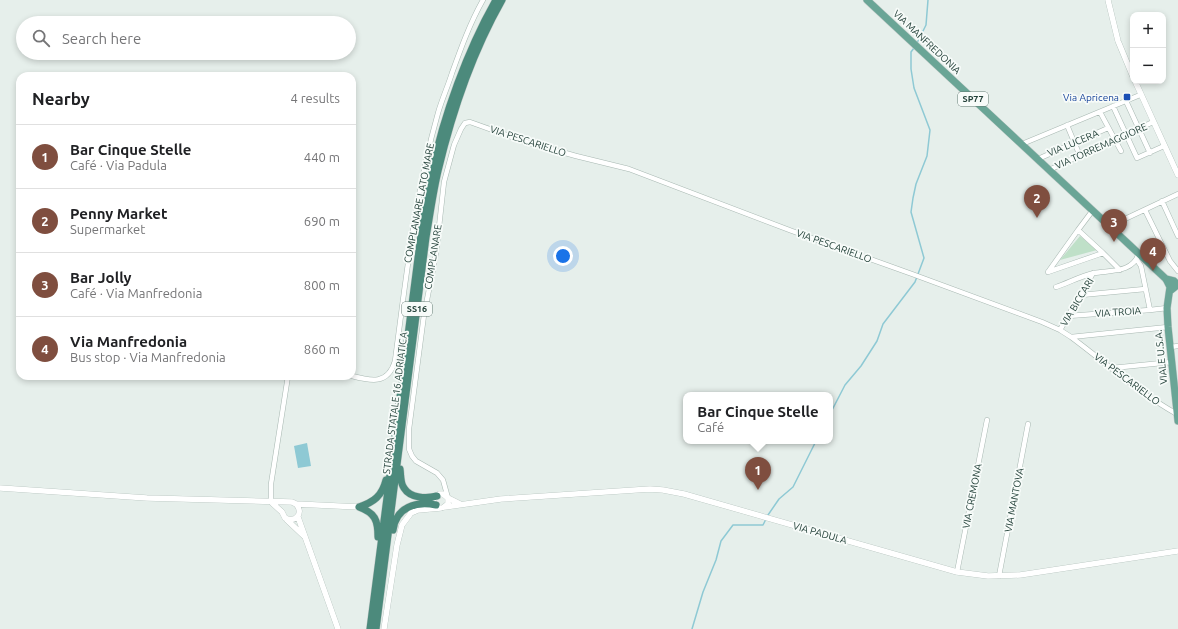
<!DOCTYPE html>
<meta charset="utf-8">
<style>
:root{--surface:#fff;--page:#f2f2f2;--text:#202124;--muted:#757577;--line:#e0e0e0;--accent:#7f4e3f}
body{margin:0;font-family:Ubuntu,sans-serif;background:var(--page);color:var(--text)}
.controls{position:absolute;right:12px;top:12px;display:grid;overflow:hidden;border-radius:8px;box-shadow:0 2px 6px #0003}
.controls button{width:36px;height:36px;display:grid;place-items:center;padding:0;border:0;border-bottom:1px solid var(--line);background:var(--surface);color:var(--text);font:20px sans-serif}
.you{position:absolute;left:563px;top:256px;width:14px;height:14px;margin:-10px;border:3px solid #fff;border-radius:50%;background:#1a73e8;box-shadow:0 0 0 6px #1a73e833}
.badge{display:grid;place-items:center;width:26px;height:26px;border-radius:50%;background:var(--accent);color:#fff;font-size:13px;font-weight:700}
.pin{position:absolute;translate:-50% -33px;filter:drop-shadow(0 1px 2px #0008)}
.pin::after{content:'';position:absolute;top:21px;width:14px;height:12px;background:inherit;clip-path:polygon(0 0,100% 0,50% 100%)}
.popup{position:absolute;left:683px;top:392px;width:150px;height:52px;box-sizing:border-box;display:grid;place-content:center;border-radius:8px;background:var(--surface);filter:drop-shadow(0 1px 3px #0005);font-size:13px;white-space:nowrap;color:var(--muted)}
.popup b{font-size:15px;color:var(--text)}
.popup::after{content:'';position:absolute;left:50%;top:100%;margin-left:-8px;border:8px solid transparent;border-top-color:var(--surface)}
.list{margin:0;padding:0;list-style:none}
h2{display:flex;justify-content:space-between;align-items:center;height:52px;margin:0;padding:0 16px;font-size:17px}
h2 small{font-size:13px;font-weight:400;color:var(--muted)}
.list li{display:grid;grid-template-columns:26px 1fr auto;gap:12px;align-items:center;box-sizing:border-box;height:64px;padding:0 16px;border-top:1px solid var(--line)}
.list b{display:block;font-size:15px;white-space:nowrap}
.list p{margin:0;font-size:13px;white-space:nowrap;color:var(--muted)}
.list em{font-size:13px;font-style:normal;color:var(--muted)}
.icon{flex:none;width:22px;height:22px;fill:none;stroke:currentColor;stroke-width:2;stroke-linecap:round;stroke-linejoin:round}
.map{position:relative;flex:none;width:1178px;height:629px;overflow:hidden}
.search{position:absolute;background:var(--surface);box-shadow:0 2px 6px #0003;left:16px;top:16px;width:340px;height:44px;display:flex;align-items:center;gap:10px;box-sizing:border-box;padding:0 14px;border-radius:22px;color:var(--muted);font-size:15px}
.panel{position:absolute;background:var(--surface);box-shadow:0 2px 6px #0003;left:16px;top:72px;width:340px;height:308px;border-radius:12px}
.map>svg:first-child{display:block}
.green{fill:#bfe0c8}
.water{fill:#8ec9d4}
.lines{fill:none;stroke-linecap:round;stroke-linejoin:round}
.stream{stroke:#8ec9d4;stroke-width:1.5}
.minor-casing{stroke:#a8b8b2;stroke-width:5.5}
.tertiary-casing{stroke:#a8b8b2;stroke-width:6}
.primary-casing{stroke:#c2cac8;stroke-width:8}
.trunk-casing{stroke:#c2cac8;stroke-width:8}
.minor{stroke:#fff;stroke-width:4.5}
.tertiary{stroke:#fff;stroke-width:5.5}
.primary{stroke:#6aa596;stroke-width:7}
.trunk{stroke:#4c8a7c;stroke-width:7}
.transit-dot{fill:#1a4fb4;stroke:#f7fbf9;stroke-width:1.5}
.labels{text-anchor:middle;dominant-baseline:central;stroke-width:3.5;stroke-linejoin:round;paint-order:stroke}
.shield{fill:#f7fbf9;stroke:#637a73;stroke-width:1}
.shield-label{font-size:9px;font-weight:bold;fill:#24423a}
.street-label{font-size:10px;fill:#24423a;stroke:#f7fbf9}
.transit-label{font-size:10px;fill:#164399;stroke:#f7fbf9;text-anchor:end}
</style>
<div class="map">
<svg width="1178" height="629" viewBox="0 0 1178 629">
<rect width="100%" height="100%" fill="#e6efeb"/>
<path class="green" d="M1080,236L1097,250L1060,260Z"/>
<path class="water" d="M307,443L311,466L298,468L294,446Z"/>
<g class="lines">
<path class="stream" d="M917,43L926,25L928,0
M830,414L845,385L861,366L877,341L883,324L915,282L924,258L911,212L913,198L916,184L927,156L930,130L914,88L911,69V52L914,48
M768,515L779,499L793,487L816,441
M692,629L703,592L716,560L721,541L733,525H763L766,519"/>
<defs>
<path id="minor" d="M1126,101L1150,153
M1113,106L1137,158L1164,146
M1100,112L1121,151
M1067,125L1080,156
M1022,144L1140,95
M1038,159L1108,128
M1049,170L1153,122
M1162,201L1178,236
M1145,210L1170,261L1178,271
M1110,226L1178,194
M1078,230L1093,210
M1137,260L1141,266L1150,310
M1048,272L1078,230L1103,253L1120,270
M1048,272L1103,253
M1056,287C1068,283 1081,276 1094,273C1111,270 1133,273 1139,253
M1081,295L1145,289
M1068,316L1150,310L1167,308
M1060,330L1093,273
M1071,337L1168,327
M1171,347L1178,346
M1112,368L1172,362
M352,376C371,381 388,385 395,361C406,278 415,194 438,113C442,99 448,86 452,73C461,48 470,23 483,0
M448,498L443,480L437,473L416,461L412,456L409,449V429L424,315L436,254L444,182L454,145L461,129L465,123L470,122L526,142L576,156L629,169L792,231L912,274L1042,322L1060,330L1071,337C1106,363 1139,393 1177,414
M271,502V484L288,376
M957,572L987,420
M999,576L1028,424"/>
<path id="tertiary" d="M1108,0L1118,41L1133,77
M1135,81L1178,175
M0,488L147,498L292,502L296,504L359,507
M435,498L439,494H443L448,498L460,504
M271,502L282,512L285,518C296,523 304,513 296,504
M444,507L448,504V498
M445,507L501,499L650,489L663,490L684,494L957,572L988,576L1020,575L1178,551
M298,517L338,629
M287,520L304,536
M384,629L397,545L402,525L411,513L418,510L441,508"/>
<path id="primary" d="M867,0L1166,279L1170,287L1167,308L1168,327L1178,421
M1166,279L1174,281L1176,283L1175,287L1170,291"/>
<path id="trunk" d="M400,469C401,475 400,483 404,488C410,498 426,499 437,496
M359,507C374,502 382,496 386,480
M359,507C375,513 378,520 378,537
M393,530C396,507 416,501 436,505
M370,629L421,235C424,214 428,193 432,172C443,117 468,49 496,0
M376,629L426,237C430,215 433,192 438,171C452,112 472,53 502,0"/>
</defs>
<use href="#minor" class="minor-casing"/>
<use href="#tertiary" class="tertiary-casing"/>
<use href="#primary" class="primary-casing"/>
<use href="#trunk" class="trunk-casing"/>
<use href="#minor" class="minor"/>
<use href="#tertiary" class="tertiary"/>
<use href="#primary" class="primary"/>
<use href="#trunk" class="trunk"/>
</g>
<rect class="transit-dot" x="1123" y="93" width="8" height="8" rx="2"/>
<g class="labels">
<g class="shield">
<rect x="958" y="92" width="30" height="14" rx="3"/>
<rect x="402" y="302" width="30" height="14" rx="3"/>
</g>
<g class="shield-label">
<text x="973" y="99">SP77</text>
<text x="417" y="309">SS16</text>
</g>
<g class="street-label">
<text transform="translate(927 42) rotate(43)">VIA MANFREDONIA</text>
<text transform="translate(528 141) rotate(18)">VIA PESCARIELLO</text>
<text transform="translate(1073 143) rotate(-23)">VIA LUCERA</text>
<text transform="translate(1101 146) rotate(-24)">VIA TORREMAGGIORE</text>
<text transform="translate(419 203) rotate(-79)">COMPLANARE LATO MARE</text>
<text transform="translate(834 246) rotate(20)">VIA PESCARIELLO</text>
<text transform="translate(433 257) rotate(-81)">COMPLANARE</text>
<text transform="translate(1077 302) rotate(-59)">VIA BICCARI</text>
<text transform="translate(1118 312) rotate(-4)">VIA TROIA</text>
<text transform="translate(1161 357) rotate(-96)">VIALE U.S.A.</text>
<text transform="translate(1127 379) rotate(37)">VIA PESCARIELLO</text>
<text transform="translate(395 403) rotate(-83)">STRADA STATALE 16 ADRIATICA</text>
<text transform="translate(972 496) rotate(-79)">VIA CREMONA</text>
<text transform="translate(1014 500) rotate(-79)">VIA MANTOVA</text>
<text transform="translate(820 533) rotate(16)">VIA PADULA</text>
</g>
<g class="transit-label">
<text x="1119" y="97">Via Apricena</text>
</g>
</g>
</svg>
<div class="controls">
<button>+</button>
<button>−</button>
</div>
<div class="you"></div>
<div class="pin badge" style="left:758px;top:490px">1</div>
<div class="popup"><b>Bar Cinque Stelle</b>Café</div>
<div class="pin badge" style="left:1037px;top:218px">2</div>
<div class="pin badge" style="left:1114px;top:242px">3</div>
<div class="pin badge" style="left:1153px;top:271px">4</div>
<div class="search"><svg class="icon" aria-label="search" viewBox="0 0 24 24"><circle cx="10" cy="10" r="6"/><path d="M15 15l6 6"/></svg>Search here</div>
<section class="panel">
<h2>Nearby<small>4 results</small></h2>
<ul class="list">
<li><span class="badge">1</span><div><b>Bar Cinque Stelle</b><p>Café · Via Padula</p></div><em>440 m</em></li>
<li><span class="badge">2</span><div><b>Penny Market</b><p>Supermarket</p></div><em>690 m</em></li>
<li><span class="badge">3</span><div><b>Bar Jolly</b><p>Café · Via Manfredonia</p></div><em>800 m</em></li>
<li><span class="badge">4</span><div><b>Via Manfredonia</b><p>Bus stop · Via Manfredonia</p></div><em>860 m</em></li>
</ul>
</section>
</div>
